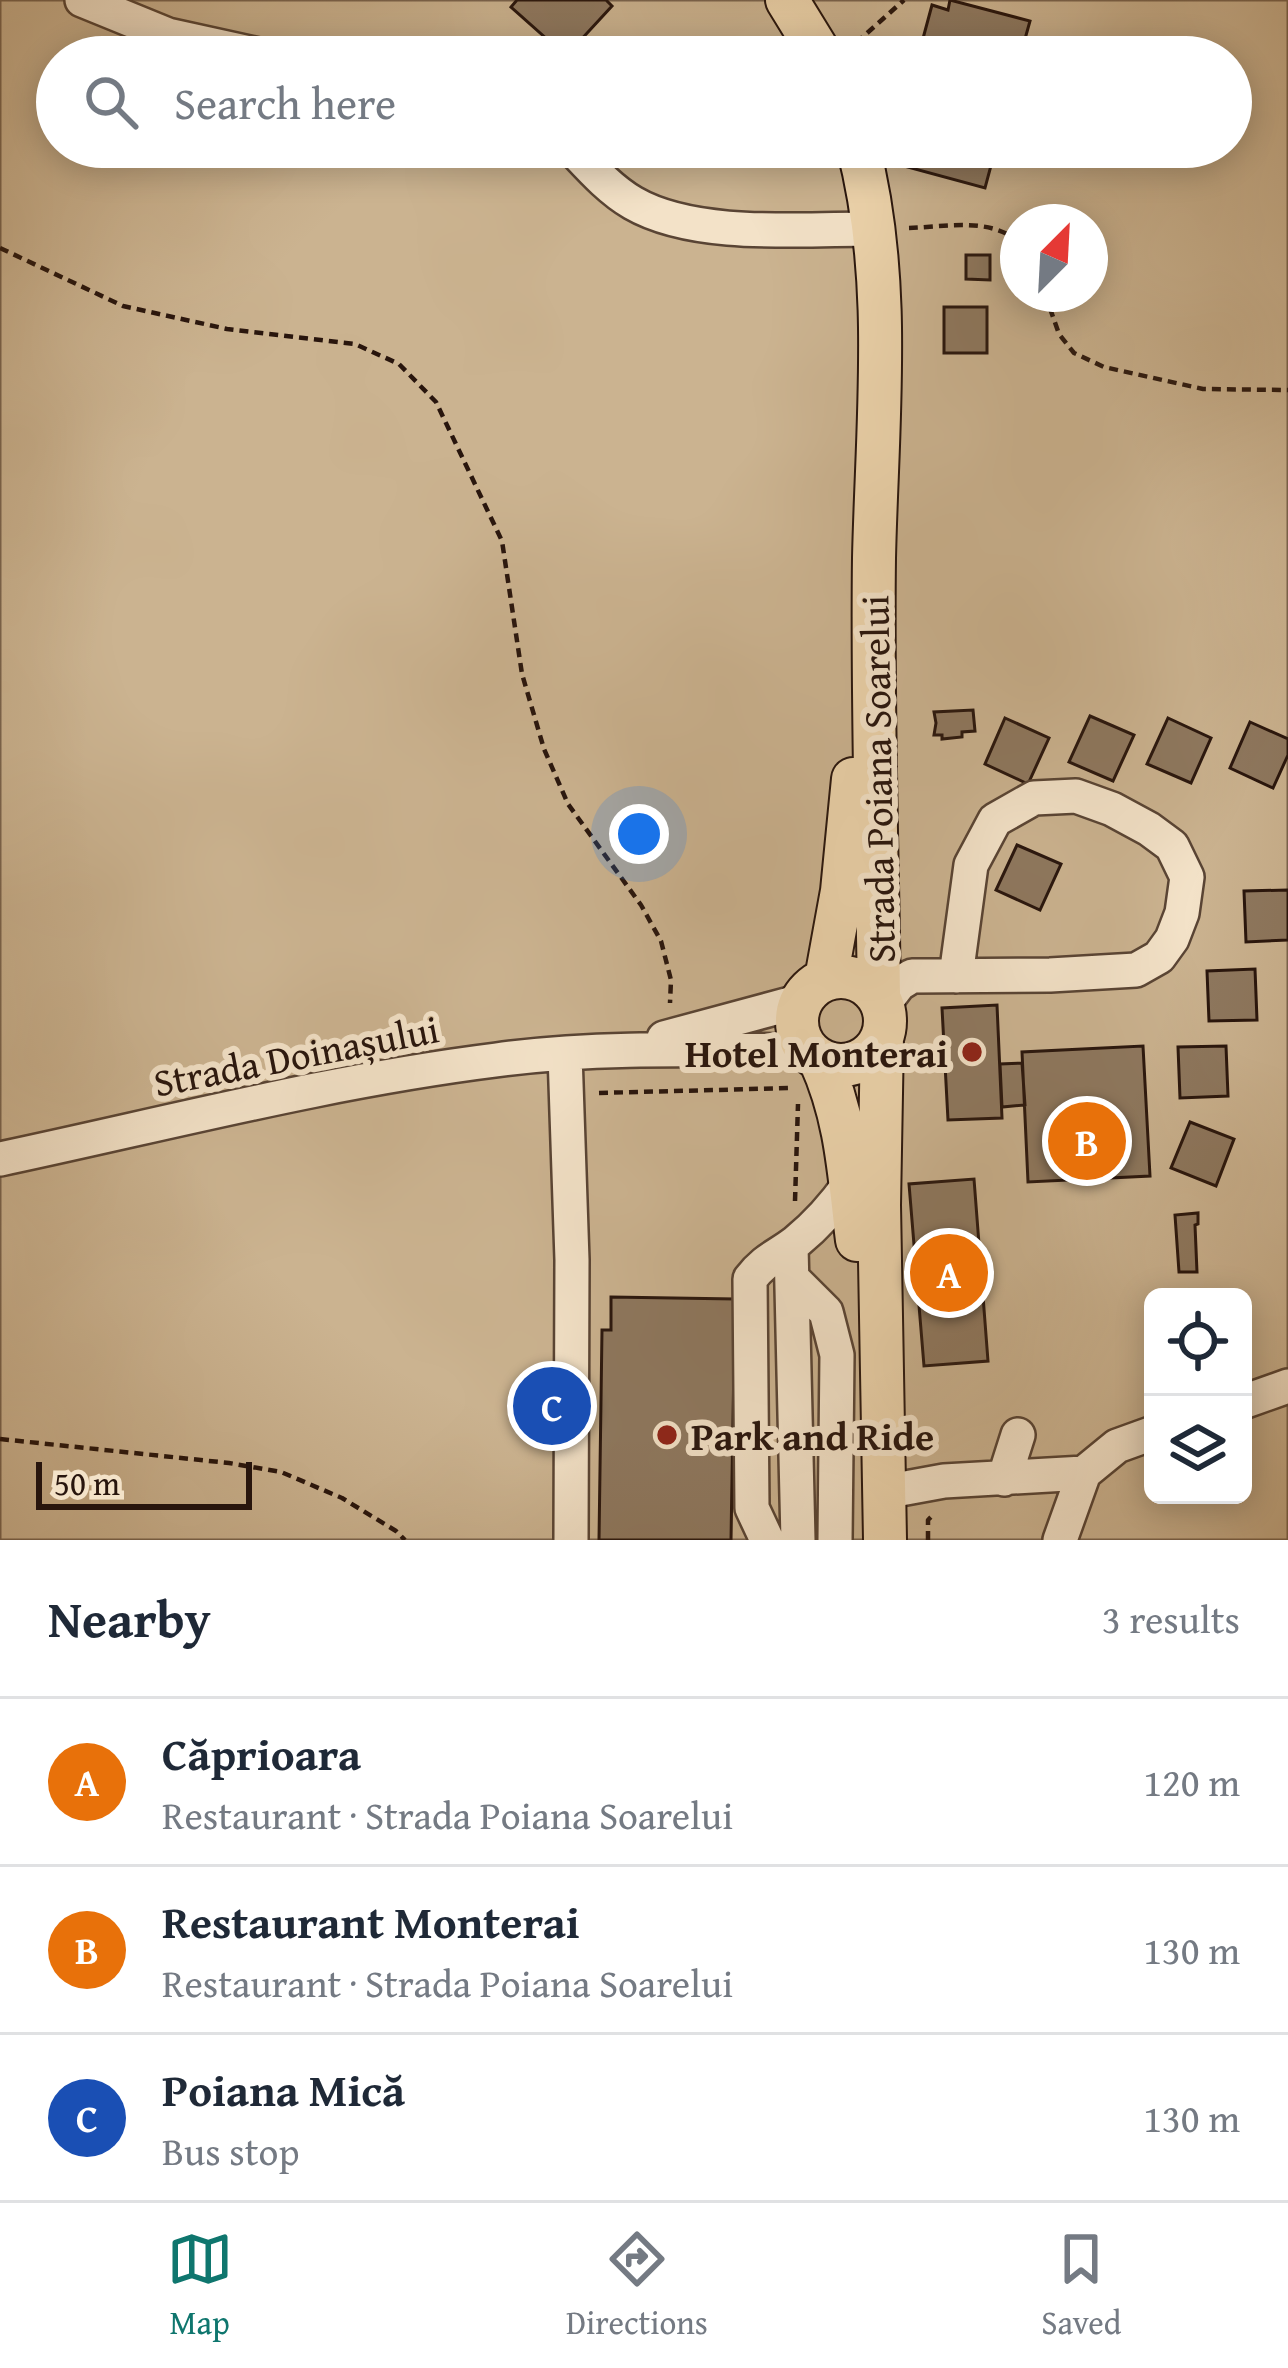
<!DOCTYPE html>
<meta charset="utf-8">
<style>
:root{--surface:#fff;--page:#f6f6f7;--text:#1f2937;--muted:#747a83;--line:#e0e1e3;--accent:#0f766e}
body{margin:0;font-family:"Gentium Book Plus",serif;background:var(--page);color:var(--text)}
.controls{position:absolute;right:36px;bottom:36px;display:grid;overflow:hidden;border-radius:18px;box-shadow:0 6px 30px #0003}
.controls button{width:108px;height:108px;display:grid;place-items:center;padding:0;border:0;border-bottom:3px solid var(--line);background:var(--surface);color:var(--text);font:60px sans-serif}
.compass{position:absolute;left:1000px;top:204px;width:108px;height:108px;border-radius:50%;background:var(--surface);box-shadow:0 6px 30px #0003;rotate:24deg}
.scale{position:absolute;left:36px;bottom:30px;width:216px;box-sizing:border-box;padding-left:12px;border:6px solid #28150d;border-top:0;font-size:33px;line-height:42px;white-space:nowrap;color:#28150d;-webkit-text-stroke:9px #f3e2c8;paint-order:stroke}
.you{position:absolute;left:639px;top:834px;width:42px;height:42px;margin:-30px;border:9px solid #fff;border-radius:50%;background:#1a73e8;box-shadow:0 0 0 18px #1a73e833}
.badge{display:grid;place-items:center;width:78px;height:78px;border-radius:50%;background:var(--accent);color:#fff;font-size:39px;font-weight:700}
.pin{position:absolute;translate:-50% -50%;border:6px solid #fff;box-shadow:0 3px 12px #0006}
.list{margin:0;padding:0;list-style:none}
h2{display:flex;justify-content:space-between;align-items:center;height:156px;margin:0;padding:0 48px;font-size:51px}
h2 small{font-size:39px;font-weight:400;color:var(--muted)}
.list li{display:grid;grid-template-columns:78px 1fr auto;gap:36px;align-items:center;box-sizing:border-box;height:168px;padding:0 48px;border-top:3px solid var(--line)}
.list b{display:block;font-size:45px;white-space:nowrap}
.list p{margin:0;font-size:39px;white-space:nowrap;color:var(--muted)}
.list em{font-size:39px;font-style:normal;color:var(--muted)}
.icon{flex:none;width:66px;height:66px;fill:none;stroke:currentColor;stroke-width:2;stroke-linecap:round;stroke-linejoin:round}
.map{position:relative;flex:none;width:1288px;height:1540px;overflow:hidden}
.search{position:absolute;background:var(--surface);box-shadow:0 6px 30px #0003;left:36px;right:36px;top:36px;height:132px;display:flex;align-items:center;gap:30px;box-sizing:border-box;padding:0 42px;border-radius:66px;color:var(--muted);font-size:45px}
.sheet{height:660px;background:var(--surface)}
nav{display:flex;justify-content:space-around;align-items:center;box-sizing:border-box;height:168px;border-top:3px solid var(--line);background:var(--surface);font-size:33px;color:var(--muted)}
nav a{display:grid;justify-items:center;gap:6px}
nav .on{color:var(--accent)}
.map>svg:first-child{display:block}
.green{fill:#cbb390;stroke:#7a644e;stroke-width:3;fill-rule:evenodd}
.building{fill:#8e785f;stroke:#28150d;stroke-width:3}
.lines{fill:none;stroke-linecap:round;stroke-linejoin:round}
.minor-casing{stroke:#594434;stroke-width:38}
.major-casing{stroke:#28150d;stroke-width:46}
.path{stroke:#28150d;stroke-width:4.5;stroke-dasharray:9 6;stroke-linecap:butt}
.minor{stroke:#f3e2c8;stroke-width:33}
.major{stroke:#ecd3ab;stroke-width:42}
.poi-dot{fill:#8f2418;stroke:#f3e2c8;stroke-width:4.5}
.labels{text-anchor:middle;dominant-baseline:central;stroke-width:12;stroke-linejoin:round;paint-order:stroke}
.street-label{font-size:39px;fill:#28150d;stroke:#f3e2c8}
.poi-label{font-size:39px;font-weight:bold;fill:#28150d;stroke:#f3e2c8;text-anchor:end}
</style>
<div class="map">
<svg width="1288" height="1540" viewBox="0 0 1288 1540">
<rect width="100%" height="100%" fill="#ecd3ab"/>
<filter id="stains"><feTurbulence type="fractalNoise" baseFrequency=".00167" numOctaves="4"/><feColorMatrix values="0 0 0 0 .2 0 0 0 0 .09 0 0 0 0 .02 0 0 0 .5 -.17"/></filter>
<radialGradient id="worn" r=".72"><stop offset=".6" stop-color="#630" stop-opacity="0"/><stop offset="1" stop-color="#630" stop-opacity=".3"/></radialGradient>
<path class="green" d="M0,0H1288V1540H0ZM57,57H1231V147H57ZM1018,222H1090V294H1018ZM1153,1297H1243V1495H1153Z"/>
<path class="building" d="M517,0H606L612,6L566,56L511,7Z
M950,0L1030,21L1020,57H918L932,5L948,10Z
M893,147H996L985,188L889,162Z
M966,255H990V280L966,279Z
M944,307H987V353H944Z
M973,710L975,731L962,732V737L942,739V735H934L936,723L934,712Z
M1090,716L1134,735L1113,781L1069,762Z
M1005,718L1049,738L1028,784L985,764Z
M1168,718L1211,738L1191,783L1147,764Z
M1250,722L1288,739V755L1273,788L1230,768Z
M1017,845L1061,864L1040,910L996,890Z
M1288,890V940L1246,942L1244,891Z
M1255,969L1257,1020L1209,1021L1207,971Z
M997,1005L1002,1118L948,1120L942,1008Z
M1143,1046L1150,1176L1028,1182L1022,1052Z
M1226,1046L1228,1096L1180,1098L1178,1047Z
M1022,1063L1025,1105L1002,1107L1000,1064Z
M1190,1122L1234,1139L1216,1186L1171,1168Z
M974,1179L988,1361L924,1366L909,1184Z
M1198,1213V1224L1195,1225L1197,1272H1179L1175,1215Z
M611,1297L735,1299L731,1540H599L602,1330H611Z"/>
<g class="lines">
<defs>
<path id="minor" d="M82,0L168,35L268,57
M571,147C590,167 609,189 633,203C695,239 803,229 873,229
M883,1005L899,984L912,976L1050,975L1136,970L1159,957L1172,939L1182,913L1187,877L1172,846L1149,829L1112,809L1076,796L1034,798L995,820L971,865L956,976
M664,1038L801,1001
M565,1054L572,1260L571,1540
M0,1159C165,1124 328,1081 496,1060C599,1046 704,1050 808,1051
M791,1246L798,1540
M792,1278L826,1312L837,1355L835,1540
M1243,1402L1288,1386
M1004,1479L1018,1435
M884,1492L944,1481L1084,1473
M767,1540L752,1508L750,1279C765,1259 778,1256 796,1242C818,1224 834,1206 850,1183
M1060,1540L1084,1473L1117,1446L1153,1433"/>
<path id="major" d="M787,0L822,57
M858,147C893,280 877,422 874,558C872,704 877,851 879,997
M797 1021a44 44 0 1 1 88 0a44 44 0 1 1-88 0Z
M826,979L842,891L853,779
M882,1037L879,1205L885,1540
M820,1060C847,1119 849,1176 857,1240"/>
</defs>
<use href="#minor" class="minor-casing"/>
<use href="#major" class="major-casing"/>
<path class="path" d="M856,43L904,0
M909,228C945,227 988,217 1018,241
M0,248L123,306L227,329L355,344L399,364L436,402L502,541L522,674L544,749L568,804L641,905L661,941L671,980L670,1003
M1045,294L1059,334L1074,353L1104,367L1203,389L1288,390
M599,1093L791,1088
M795,1201L798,1104
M0,1439L229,1463L281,1472L342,1498L396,1531L405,1540
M928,1540V1520L931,1517"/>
<use href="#minor" class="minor"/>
<use href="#major" class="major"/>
</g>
<g class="poi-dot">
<circle cx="972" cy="1052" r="12"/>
<circle cx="667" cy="1435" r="12"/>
</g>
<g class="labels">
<g class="street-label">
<text transform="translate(877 779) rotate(-91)">Strada Poiana Soarelui</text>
<text transform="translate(296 1055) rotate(-11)">Strada Doinașului</text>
</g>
<g class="poi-label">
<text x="948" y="1052">Hotel Monterai</text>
<text x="691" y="1435" text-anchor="start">Park and Ride</text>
</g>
</g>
<rect width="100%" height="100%" filter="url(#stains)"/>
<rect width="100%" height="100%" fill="url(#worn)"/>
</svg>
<div class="controls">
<button><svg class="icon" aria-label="locate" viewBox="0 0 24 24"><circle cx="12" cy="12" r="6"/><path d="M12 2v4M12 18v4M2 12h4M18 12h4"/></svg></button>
<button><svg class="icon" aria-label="layers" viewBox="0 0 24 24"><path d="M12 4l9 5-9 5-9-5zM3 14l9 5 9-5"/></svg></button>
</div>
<svg class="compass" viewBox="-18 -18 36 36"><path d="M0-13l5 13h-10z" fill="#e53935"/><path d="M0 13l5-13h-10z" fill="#747a83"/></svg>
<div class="scale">50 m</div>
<div class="you"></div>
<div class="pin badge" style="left:949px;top:1273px;background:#e8710a">A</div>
<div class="pin badge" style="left:1087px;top:1141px;background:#e8710a">B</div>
<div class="pin badge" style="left:552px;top:1406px;background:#1a4fb4">C</div>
<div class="search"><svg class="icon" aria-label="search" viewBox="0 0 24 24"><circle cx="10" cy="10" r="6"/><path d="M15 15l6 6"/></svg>Search here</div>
</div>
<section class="sheet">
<h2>Nearby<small>3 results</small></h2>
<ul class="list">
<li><span class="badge" style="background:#e8710a">A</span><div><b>Căprioara</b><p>Restaurant · Strada Poiana Soarelui</p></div><em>120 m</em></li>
<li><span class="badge" style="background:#e8710a">B</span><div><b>Restaurant Monterai</b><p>Restaurant · Strada Poiana Soarelui</p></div><em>130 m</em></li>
<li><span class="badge" style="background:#1a4fb4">C</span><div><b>Poiana Mică</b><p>Bus stop</p></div><em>130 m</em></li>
</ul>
</section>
<nav>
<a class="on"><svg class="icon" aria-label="map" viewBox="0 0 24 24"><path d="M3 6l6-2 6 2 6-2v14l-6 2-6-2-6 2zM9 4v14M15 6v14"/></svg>Map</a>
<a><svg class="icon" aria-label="directions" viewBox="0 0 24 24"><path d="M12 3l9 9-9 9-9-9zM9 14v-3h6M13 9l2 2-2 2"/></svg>Directions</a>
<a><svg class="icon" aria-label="saved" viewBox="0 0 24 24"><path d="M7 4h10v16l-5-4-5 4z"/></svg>Saved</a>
</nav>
